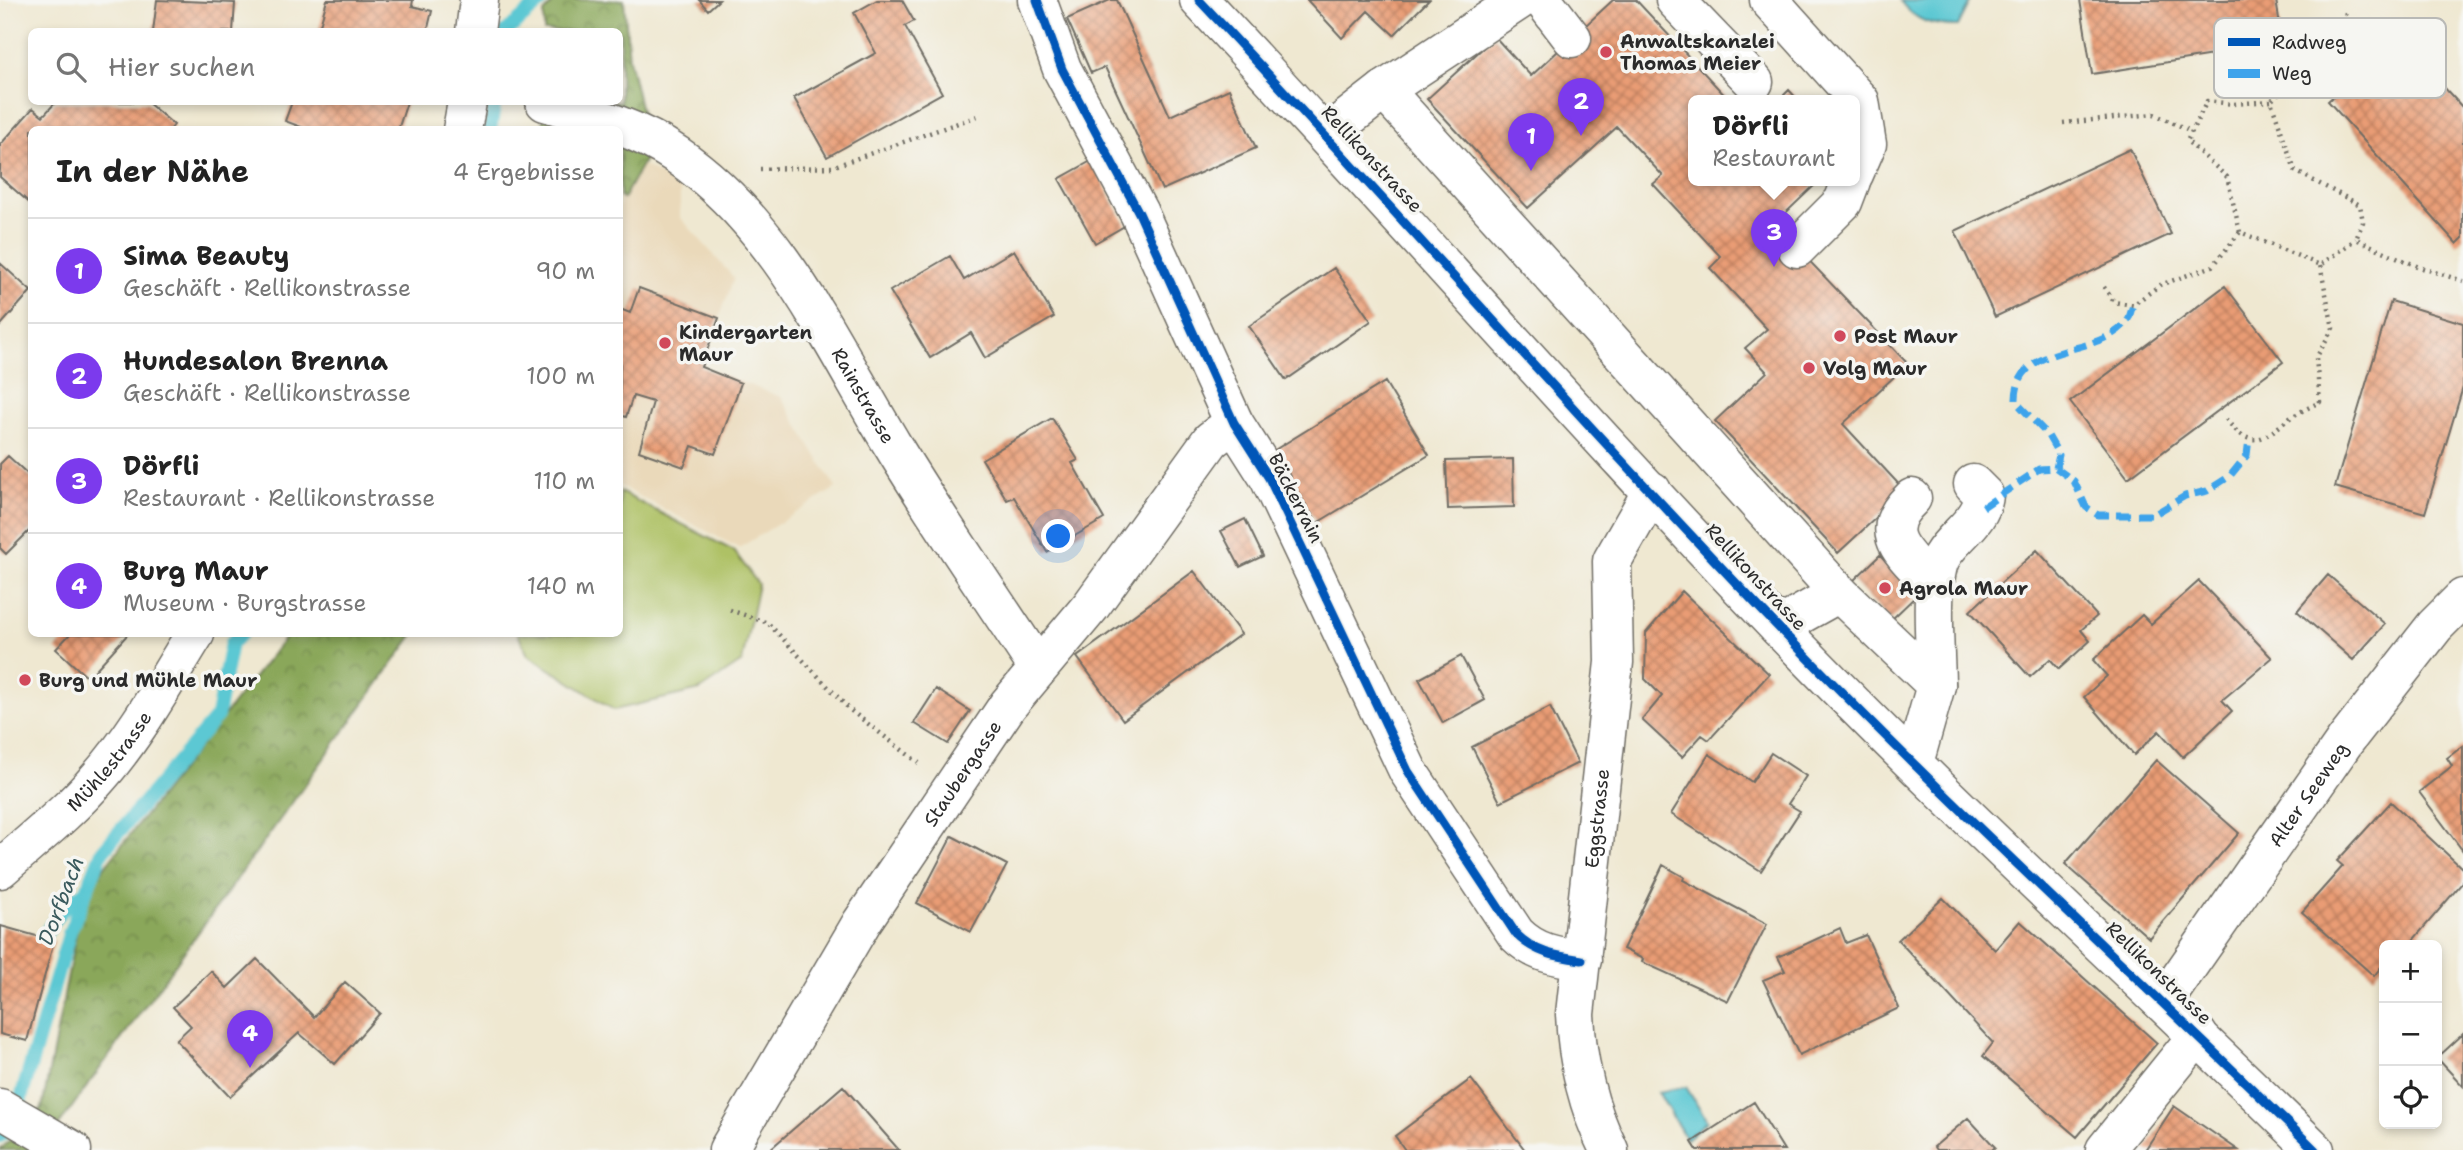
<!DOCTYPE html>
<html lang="de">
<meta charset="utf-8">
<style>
:root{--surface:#fff;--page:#f2f2f2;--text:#222;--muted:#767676;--line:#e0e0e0;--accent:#7c3aed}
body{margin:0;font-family:"Shantell Sans",sans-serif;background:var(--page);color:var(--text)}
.controls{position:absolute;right:21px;bottom:21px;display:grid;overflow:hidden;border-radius:10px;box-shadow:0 4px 10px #0003}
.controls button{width:63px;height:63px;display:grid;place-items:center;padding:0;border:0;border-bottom:2px solid var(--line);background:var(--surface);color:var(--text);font:35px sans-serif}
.you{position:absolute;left:1059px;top:537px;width:24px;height:24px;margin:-18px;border:5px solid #fff;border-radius:50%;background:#1a73e8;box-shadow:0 0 0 10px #1a73e833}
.badge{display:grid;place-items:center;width:46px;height:46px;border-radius:50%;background:var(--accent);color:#fff;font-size:23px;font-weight:700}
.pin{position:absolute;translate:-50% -58px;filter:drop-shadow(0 2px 4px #0008)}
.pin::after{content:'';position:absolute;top:37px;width:24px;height:21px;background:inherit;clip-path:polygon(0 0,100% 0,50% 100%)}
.popup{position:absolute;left:1688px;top:95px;width:172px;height:91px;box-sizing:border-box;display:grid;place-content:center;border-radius:10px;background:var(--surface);filter:drop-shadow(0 2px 5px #0005);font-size:23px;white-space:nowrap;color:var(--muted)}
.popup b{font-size:26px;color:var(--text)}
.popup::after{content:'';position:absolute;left:50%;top:100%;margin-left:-14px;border:14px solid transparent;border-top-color:var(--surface)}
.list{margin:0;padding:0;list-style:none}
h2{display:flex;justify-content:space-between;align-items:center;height:91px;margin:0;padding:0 28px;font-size:30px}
h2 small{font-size:23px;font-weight:400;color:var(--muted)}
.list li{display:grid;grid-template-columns:46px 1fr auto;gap:21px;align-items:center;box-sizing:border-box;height:105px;padding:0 28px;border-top:2px solid var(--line)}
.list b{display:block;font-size:26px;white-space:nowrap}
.list p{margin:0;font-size:23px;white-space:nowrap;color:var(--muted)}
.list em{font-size:23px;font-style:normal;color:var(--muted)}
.icon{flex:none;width:38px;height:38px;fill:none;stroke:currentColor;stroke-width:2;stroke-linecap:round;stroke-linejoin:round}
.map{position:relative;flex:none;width:2463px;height:1150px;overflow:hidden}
.search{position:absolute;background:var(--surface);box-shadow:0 4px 10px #0003;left:28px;top:28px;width:595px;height:77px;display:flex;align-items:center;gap:18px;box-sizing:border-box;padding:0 24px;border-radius:10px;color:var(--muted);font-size:26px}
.panel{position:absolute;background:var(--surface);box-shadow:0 4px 10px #0003;left:28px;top:126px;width:595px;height:511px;border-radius:10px}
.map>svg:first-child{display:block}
.built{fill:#ead9ba}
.forest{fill:url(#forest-crowns);stroke:#5a6942;stroke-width:2}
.green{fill:#aec165;stroke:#6c7648;stroke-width:2}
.water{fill:#5cc8d3;stroke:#447a7f;stroke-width:2}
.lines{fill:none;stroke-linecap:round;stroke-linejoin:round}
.stream{stroke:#5cc8d3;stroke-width:14}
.building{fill:url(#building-cross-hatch)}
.minor-casing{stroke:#706d65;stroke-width:41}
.path{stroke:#706d65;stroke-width:4.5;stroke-dasharray:2 5;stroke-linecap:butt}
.minor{stroke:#fff;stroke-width:38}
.quiet{stroke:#3ea3eb;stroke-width:7;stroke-dasharray:14 7;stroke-linecap:butt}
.cycleway-casing{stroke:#f6f6f2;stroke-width:13}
.cycleway{stroke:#0057b8;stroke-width:9}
.poi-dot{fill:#d1495b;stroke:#f6f6f2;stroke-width:2.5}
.labels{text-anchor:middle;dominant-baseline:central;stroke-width:7;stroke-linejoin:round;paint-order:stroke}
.poi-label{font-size:19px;font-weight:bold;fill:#2b2b2b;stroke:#f6f6f2;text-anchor:start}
.street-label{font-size:19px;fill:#2b2b2b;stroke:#f6f6f2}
.water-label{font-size:21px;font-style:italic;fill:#3a5a5d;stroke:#f6f6f2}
.key{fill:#f6f6f2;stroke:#b9b9b6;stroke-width:2}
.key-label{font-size:19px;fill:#2b2b2b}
</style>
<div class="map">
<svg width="2463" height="1150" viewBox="0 0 2463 1150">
<defs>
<pattern id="forest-crowns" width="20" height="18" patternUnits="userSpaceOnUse" patternTransform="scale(1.75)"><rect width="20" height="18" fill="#8aa75a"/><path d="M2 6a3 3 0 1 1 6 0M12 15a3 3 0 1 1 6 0" fill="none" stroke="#71884b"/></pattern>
<pattern id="building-cross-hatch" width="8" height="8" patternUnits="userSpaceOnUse" patternTransform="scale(1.75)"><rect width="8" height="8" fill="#e99c74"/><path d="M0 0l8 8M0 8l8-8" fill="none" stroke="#bd7f5f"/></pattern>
</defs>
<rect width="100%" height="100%" fill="#f6f6f2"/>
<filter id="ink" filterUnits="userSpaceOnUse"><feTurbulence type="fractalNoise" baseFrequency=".0143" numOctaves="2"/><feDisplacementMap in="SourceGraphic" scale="14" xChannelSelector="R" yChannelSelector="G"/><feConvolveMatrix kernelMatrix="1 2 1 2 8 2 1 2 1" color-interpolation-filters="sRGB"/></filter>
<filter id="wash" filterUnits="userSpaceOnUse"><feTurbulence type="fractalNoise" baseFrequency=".00686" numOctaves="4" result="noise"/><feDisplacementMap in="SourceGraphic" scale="28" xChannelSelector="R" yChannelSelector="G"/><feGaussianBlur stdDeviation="1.57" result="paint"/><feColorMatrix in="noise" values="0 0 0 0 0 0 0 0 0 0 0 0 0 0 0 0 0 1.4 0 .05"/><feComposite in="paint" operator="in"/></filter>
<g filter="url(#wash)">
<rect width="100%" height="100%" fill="#efe8d1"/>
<path class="built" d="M620,151L680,187V217L734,278L701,367L781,397L836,488L739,548L620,486Z"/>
<path class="forest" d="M556,0H624L629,59L650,150L623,199L620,197V130H543V102H620V32L544,31V13Z
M288,634H414L41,1150H0L42,1108L84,893Z"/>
<path class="green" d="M620,492L734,551L758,584L742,662L700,690L614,710L528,655L518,634H620Z"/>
<path class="water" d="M1971,0L1958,26C1932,26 1916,22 1900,1Z
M1686,1087L1707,1121L1686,1139L1658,1092Z"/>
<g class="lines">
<path class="stream" d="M506,32L543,0
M490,130L495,102
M42,938L61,911L84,892
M0,1136L16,1115L70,931L102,852L217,716L231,643L241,634"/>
</g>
<g id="blocks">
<path class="building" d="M157,0L235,3L233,32H153Z
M327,0H413L412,6L432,11L427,32H318Z
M699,0H719L708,10Z
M877,0H902L914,21L905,26L942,93L827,157L794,98L876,53L854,13Z
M1110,0H1117L1170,116L1229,89L1256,148L1162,190L1105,67L1091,73L1067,19Z
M1307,0H1429L1394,35L1368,11L1342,38Z
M1613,0H1636L1730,101H1694V181H1819L1774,224L1908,364L1843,424L1905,491L1838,553L1715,421L1767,372L1745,348L1767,329L1710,268L1721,257L1653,184L1663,176L1617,127L1528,208L1427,99L1495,37L1531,76Z
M2080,0H2276L2283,44L2092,74Z
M2398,37L2463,108V238L2457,244L2328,101Z
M1789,90L1799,101H1778Z
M56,102H147L174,125L170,130H32V205L0,177V145L33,108L43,116Z
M292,102H407L398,130H309L285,121Z
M2130,149L2171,234L1995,317L1955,231Z
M1091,161L1126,225L1095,243L1059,179Z
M1014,250L1054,317L985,358L971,333L930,358L890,291L950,256L964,280Z
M0,263L31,291L0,326Z
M1334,268L1371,321L1286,380L1249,326Z
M2225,286L2283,362L2128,478L2070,402Z
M639,288L719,318L701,367L741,383L715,454L692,446L684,467L639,451L653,402L633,396L626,417L620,415V309L630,313Z
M2391,301L2463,323V387L2425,513L2335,487Z
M1385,382L1429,455L1317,523L1273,451Z
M1052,418L1078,460L1072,463L1104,519L1047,552L1014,497L1007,500L982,459Z
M8,456L32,478V528L6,554L0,548V464Z
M1513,459L1514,507L1448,509L1446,461Z
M1245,519L1263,556L1240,567L1221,531Z
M2037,550L2097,616L2081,630L2090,641L2059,669L2050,659L2030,677L1970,611Z
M1880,555L1917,595L1890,621L1853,581Z
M1194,571L1241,634L1123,720L1077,657Z
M2328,575L2385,624L2353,660L2297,611Z
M2199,581L2272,658L2222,700L2232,711L2183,757L2159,731L2134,755L2084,697L2107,676L2093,660L2142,615L2151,624Z
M1682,591L1769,674L1709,740L1702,735L1682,757L1642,720L1662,696L1645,679L1646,633Z
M70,634H128L88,678L56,649Z
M1461,656L1485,700L1443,723L1419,679Z
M936,689L970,711L948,744L914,723Z
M1550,707L1578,763L1500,802L1472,747Z
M2463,746V851L2419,792L2452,766L2447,758Z
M1771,753L1806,776L1788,804L1800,811L1761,871L1671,814L1709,754L1752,782Z
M2156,760L2239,833L2149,938L2065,864Z
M2391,802L2463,869V882L2409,945L2403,941L2399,945H2384V963L2374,976L2302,912L2343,866L2337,861Z
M952,836L1007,865L971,932L917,903Z
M1663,865L1684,877L1683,880L1767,924L1728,1001L1642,962L1643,959L1623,949Z
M1943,898L1995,950L2020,921L2157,1043L2077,1137L1983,1056L1993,1043L1898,940Z
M1,926L54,941L27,1041L0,1034Z
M1840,928L1846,943L1866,935L1899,1008L1799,1055L1763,980L1785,971L1778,957Z
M257,959L314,1017L345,982L380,1013L335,1064L299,1033L230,1097L176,1040L191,1026L173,1007L211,971L227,988Z
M2463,1034V1086L2437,1058Z
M1471,1079L1525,1150H1405L1395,1136Z
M843,1086L899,1150H769Z
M1754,1102L1784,1150H1697L1692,1142Z
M2174,1106L2238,1150H2145Z
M1968,1118L1995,1147L1992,1150H1936L1934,1147Z"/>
</g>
</g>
<g filter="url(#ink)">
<use href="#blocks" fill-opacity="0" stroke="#706d65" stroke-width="2"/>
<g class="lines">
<defs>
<g id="minor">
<path d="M1037,0L1062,69L1139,213L1234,423L1269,478L1408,771L1516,934C1535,953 1555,956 1582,960"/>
<path d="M1199,0C1394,207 1581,422 1778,627C1951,807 2137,975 2315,1150"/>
<path d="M1543,0L1572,38"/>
<path d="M1675,0L1754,82"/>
<path d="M1769,0L1860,101L1867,144L1854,174"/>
<path d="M475,32L479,0"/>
<path d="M1384,90L1839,593L1936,685L1914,763"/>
<path id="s1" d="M545,102C590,115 638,128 677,155C779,225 831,344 893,446C939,522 990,594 1038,668"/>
<path d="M462,130L467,102"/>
<path d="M1326,135L1384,90L1520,0"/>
<path d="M1797,248L1843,202L1851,181"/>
<path d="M1912,498C1874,534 1905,554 1932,584"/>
<path d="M1778,627L1839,593"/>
<path d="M1936,685C1936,655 1928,579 1942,556C1954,535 1982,521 1984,495L1973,484"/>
<path id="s2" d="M0,869C34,839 70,811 99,777C137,734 165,682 195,634"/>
<path id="s3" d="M2164,1001L2345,741L2435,626L2463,598"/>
<path d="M0,1108L72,1150"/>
<path id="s4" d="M728,1150L862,922L1008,705L1091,606L1211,440L1234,423"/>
<path id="s5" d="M1609,1150C1587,1106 1577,1062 1575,1014L1614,662L1612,561L1652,491"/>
<path d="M2105,1150L2198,1035"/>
</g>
</defs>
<use href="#minor" class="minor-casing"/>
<path class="path" d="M2346,13L2315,55L2271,101L2295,171L2360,205L2363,222L2356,239L2419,267L2463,281
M2271,101L2234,104L2207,101L2187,141L2227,177L2240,232L2320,265L2356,239
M2063,123L2154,114L2191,131
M760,169L832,167L978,116
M2104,287L2114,302L2133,305L2160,285L2213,266L2240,232
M2226,419C2252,453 2264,438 2290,418C2299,412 2310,407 2320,402L2316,358L2333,328L2320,265
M730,610L768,623L850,710L919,763"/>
<use href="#minor" class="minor"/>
<path class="quiet" d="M2056,468L2059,455L2047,434L2016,402C2014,339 2100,359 2127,321C2130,317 2131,310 2133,305
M1983,507L2039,469L2056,468L2074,481L2086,507L2098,515H2153L2185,496L2207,491L2230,476L2247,455L2249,439"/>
<defs>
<path id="cycleway" d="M1037,0L1062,69L1139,213L1234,423L1269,478L1408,771L1516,934C1535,953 1555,956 1582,960
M1199,0C1394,207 1581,422 1778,627C1951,807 2137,975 2315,1150"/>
</defs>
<use href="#cycleway" class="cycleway-casing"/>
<use href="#cycleway" class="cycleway"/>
</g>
</g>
<g class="poi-dot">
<circle cx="1606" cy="52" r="7"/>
<circle cx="1840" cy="336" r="7"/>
<circle cx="665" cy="343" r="7"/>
<circle cx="1809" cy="368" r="7"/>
<circle cx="1885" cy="588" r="7"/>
<circle cx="25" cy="680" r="7"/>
</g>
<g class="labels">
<g class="poi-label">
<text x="1620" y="41">Anwaltskanzlei<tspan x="1620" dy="22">Thomas Meier</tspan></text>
<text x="679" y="332">Kindergarten<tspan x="679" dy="22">Maur</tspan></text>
<text x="1854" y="336">Post Maur</text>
<text x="1823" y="368">Volg Maur</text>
<text x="1899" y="588">Agrola Maur</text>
<text x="39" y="680">Burg und Mühle Maur</text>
</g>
<g class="street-label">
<text transform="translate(1372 159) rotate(47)">Rellikonstrasse</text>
<text stroke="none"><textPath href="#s1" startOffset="450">Rainstrasse</textPath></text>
<text transform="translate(1296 498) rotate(63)">Bäckerrain</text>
<text transform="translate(1756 577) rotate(47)">Rellikonstrasse</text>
<text stroke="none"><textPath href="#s2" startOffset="154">Mühlestrasse</textPath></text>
<text stroke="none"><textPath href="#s4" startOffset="444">Staubergasse</textPath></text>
<text stroke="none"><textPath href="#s3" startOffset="252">Alter Seeweg</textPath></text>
<text stroke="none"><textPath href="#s5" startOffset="338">Eggstrasse</textPath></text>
<text transform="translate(2159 973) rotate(44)">Rellikonstrasse</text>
</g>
<g class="water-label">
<text transform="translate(61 901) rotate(-69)">Dorfbach</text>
</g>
</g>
<rect x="2214" y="18" width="232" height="80" rx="10" class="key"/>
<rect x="2228" y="38" width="32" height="8" fill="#0057b8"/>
<rect x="2228" y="69" width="32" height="9" fill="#3ea3eb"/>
<g class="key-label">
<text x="2272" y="49">Radweg</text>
<text x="2272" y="80">Weg</text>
</g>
</svg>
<div class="controls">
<button>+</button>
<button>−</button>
<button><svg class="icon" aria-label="locate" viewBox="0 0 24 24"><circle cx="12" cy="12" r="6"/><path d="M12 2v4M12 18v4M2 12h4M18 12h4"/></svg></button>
</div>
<div class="you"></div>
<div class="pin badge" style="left:1531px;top:171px">1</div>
<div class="pin badge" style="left:1581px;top:136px">2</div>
<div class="pin badge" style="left:1774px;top:267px">3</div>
<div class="popup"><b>Dörfli</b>Restaurant</div>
<div class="pin badge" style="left:250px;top:1068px">4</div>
<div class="search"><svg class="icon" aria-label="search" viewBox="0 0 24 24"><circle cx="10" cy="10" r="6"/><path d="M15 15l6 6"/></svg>Hier suchen</div>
<section class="panel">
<h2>In der Nähe<small>4 Ergebnisse</small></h2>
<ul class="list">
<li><span class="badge">1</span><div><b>Sima Beauty</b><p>Geschäft · Rellikonstrasse</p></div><em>90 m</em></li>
<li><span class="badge">2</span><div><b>Hundesalon Brenna</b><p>Geschäft · Rellikonstrasse</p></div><em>100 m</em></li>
<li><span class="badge">3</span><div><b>Dörfli</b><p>Restaurant · Rellikonstrasse</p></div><em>110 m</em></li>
<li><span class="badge">4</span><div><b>Burg Maur</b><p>Museum · Burgstrasse</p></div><em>140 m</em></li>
</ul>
</section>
</div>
